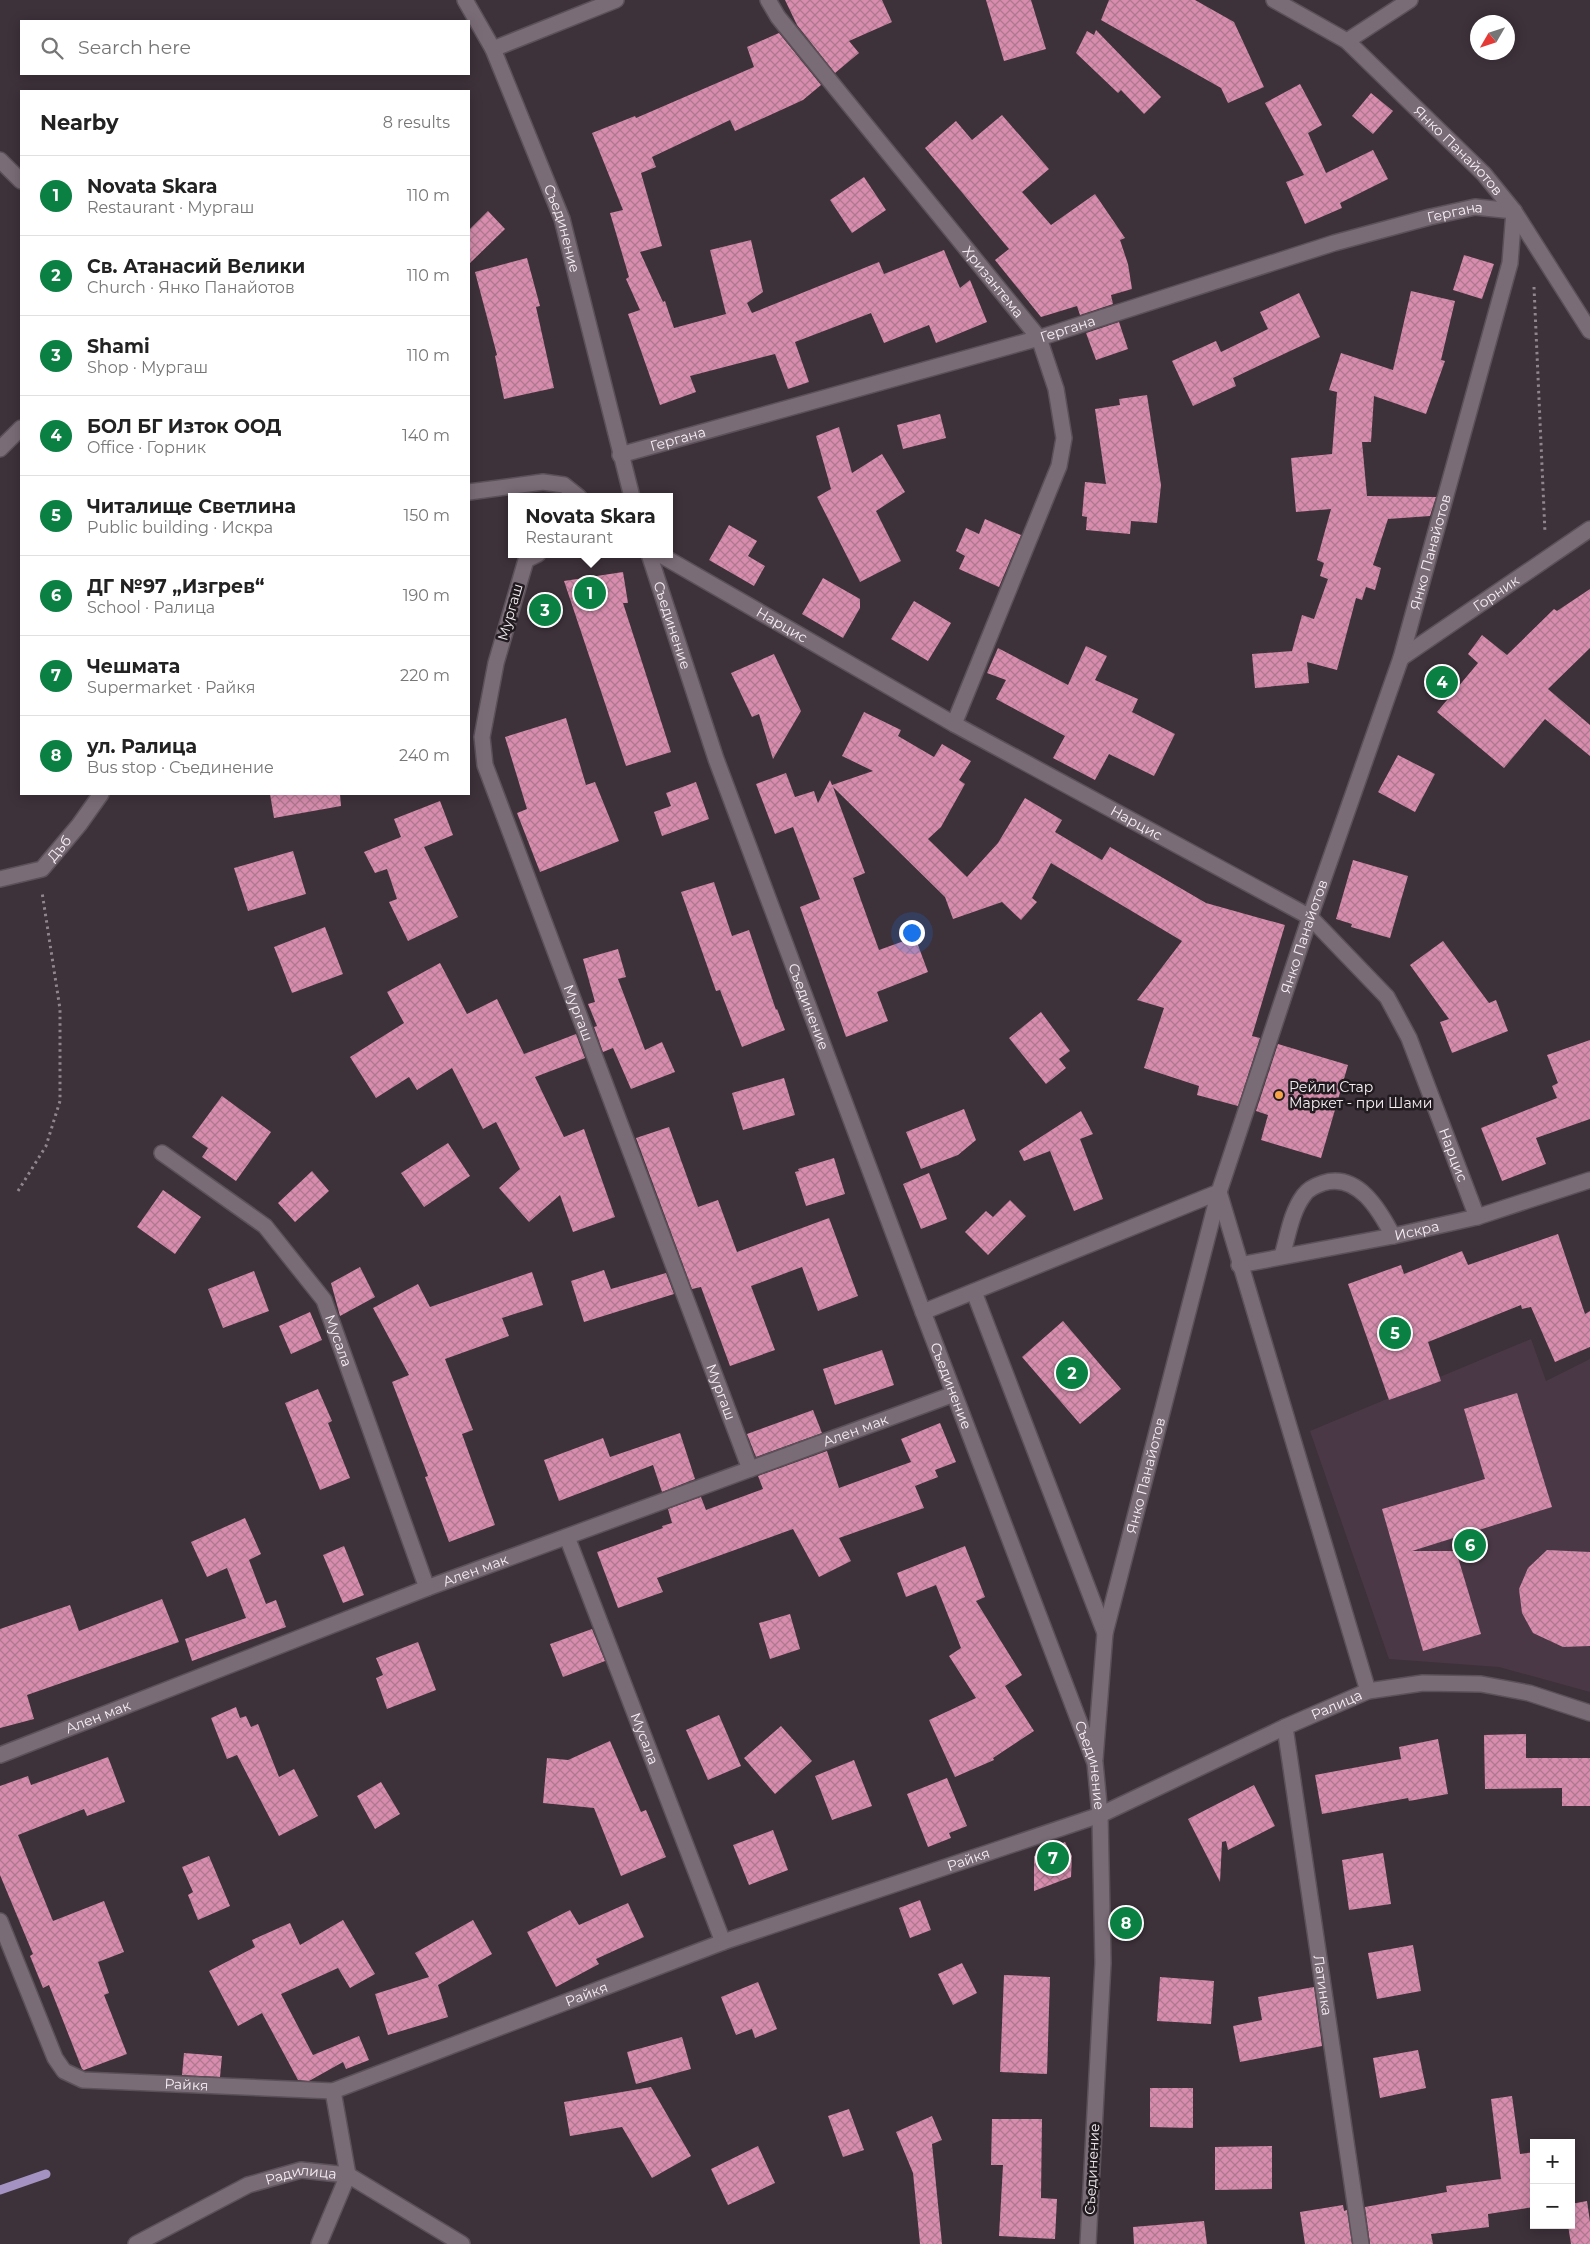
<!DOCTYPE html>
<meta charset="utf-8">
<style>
:root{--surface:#fff;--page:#f2f2f2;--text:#222;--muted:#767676;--line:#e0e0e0;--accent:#0b8043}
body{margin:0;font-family:Montserrat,sans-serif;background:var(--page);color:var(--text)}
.controls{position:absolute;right:15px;bottom:15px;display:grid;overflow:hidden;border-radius:0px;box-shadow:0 2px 12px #0003}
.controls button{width:45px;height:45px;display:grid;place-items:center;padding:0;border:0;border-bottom:1px solid var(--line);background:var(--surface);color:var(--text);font:25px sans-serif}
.compass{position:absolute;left:1470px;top:15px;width:45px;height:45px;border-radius:50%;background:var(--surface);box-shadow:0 2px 12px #0003;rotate:231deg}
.you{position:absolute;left:911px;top:932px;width:18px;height:18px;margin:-12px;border:4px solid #fff;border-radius:50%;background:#1a73e8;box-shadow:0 0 0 8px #1a73e833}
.badge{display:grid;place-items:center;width:32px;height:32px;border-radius:50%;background:var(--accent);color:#fff;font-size:16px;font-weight:700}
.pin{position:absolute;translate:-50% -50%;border:2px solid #fff;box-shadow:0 1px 5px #0006}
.popup{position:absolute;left:508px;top:493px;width:165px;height:65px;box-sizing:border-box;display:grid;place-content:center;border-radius:0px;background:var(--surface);filter:drop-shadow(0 1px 4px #0005);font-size:16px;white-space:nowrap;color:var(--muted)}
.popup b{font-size:19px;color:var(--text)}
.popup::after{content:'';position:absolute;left:50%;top:100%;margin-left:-10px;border:10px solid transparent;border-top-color:var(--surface)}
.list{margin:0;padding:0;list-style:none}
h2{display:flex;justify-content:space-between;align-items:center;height:65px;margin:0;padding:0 20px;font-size:21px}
h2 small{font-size:16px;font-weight:400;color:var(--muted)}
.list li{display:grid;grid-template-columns:32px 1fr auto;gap:15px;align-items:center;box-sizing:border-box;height:80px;padding:0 20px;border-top:1px solid var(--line)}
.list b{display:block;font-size:19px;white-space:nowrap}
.list p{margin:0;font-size:16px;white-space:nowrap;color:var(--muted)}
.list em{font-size:16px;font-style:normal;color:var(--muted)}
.icon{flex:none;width:28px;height:28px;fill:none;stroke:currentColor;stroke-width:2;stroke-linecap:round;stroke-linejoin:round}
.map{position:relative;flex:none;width:1590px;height:2244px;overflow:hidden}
.search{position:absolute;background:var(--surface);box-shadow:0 2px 12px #0003;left:20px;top:20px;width:450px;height:55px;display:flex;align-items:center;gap:12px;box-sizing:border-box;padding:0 18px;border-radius:0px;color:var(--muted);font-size:19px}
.panel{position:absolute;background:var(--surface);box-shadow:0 2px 12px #0003;left:20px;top:90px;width:450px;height:705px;border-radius:0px}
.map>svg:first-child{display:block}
.built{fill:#4a3846}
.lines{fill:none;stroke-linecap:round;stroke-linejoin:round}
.stream{stroke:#a493c2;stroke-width:9}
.building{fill:url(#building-cross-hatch)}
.minor-casing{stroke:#5b5159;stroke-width:18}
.path{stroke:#90868e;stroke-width:3;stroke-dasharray:2.5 4;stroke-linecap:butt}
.minor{stroke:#7a6c77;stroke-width:15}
.poi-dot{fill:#f6a248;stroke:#211b1f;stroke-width:2}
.labels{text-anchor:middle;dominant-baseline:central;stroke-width:5;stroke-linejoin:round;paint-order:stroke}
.street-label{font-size:14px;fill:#f7eff5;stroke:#211b1f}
.poi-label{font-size:14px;fill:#f7eff5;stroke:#211b1f;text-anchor:start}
</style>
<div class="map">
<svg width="1590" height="2244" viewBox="0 0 1590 2244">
<defs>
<pattern id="building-cross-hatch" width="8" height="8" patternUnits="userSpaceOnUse" patternTransform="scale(1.25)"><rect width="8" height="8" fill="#d88dae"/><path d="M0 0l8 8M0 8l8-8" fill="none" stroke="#ad7890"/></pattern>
</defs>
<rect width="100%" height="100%" fill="#3d313a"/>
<path class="built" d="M1531,1339L1546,1381L1590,1359V1692L1499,1667L1389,1659L1310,1431Z"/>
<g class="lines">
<path class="stream" d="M0,2190L46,2174"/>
</g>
<path class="building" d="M785,0H882L892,22L849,41L859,53L835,73L797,25Z
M986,0H1031L1046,49L1004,61Z
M1109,0H1195L1234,22L1264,87L1228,103L1221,88L1101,20Z
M1096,30L1161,97L1144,114L1121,90L1118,93L1076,53L1087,31L1094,35Z
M779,33L821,85L803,100L735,131L730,120L652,157L656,167L641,173L662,246L640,252L663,302L665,301L674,328L726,314L710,250L751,240L763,292L747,303L752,313L879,262L884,274L944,250L960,288L970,280L987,322L936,343L929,325L884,343L871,313L795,342L809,382L788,389L775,354L690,376L696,392L660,405L628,314L640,310L626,279L629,277L610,213L623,210L592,133L635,116L636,118L754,67L747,47Z
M1300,84L1322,125L1308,133L1326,173L1373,150L1388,179L1340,203L1342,208L1305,224L1286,182L1304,175L1265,103Z
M1371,93L1393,111L1373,134L1352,116Z
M1002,115L1049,169L1022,192L1051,225L1095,194L1125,238L1120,240L1128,264L1132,289L1111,295L1113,304L1080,315L1077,306L1041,317L995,260L1009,249L925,148L956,121L972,140Z
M864,177L886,210L852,233L830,200Z
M488,211L505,229L469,264V230Z
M1464,255L1494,264L1482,299L1453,290Z
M527,258L540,306L536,307L554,388L504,399L495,356L497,355L475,272Z
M1411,291L1455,301L1441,360L1445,361L1426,414L1374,396L1371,442H1362L1367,496L1436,497L1430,516L1388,519L1373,565L1381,568L1375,590L1366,587L1362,600L1356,598L1337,670L1307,662L1309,683L1255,688L1252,654L1292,651L1302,615L1314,619L1328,579L1320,576L1324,563L1317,560L1331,509L1296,512L1291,458L1332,454L1337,392L1329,390L1341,353L1393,370Z
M1299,293L1320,337L1233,378L1236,386L1193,406L1172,361L1216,341L1221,352L1268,329L1260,312Z
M1119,322L1128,349L1096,360L1086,333Z
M1147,395L1161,485L1157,523L1131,521L1130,534L1086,530L1087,517L1082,516L1085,482L1106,484L1095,409L1120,405L1119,399Z
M940,414L946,438L903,449L897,425Z
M839,427L852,473L882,454L905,492L876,511L901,561L860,582L817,497L831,489L816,436Z
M985,519L1021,535L999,587L959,569L965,556L956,551L966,528L979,534Z
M729,525L757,541L748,556L765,566L754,586L709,560Z
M623,572L628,603H623L671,752L626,766L564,581Z
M823,578L860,599V608L843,638L802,614Z
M1590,589V648L1548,689L1590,725V756L1545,719L1504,768L1437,712L1478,663L1468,654L1482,635L1507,655L1554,609L1557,611Z
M914,601L951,623L928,661L891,639Z
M1086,646L1107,656L1095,680L1138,699L1132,712L1175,734L1154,776L1109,754L1095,780L1053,758L1065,736L996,699L1006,680L987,673L998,648L1068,685Z
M774,654L801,711L773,759L759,714L752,717L731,673Z
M864,712L901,730L898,736L934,757L942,744L971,761L959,780L965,784L941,827L928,839L967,877L998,843L1025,798L1062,820L1055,832L1102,860L1110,847L1206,903L1285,925L1252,1036L1260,1038L1238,1106L1197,1095L1199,1086L1144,1068L1164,1008L1137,1000L1182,941L1051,863L1032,898L1037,902L1021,920L1002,902L953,919L945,897L833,787L865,873L853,878L879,950L915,937L928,972L877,992L888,1021L846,1037L800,907L820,899L793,827L775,834L756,784L786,773L795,797L814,791L818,803L830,780L832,785L873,771L842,756Z
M566,718L586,785L595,782L619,841L540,872L517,813L527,809L505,737Z
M1398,755L1435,774L1415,812L1378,792Z
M696,782L709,819L662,836L654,812L671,806L666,793Z
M270,794H340L341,806L274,818Z
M440,801L453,835L424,847L458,917L408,941L389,902L397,899L387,869L375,873L364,852L401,837L394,819Z
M293,851L306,894L248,911L234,868Z
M1353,860L1408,876L1390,938L1351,927L1352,924L1336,919Z
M714,882L732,936L749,930L776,1010L777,1009L785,1030L742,1047L720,990L716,991L681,892Z
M325,927L343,974L292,993L274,947Z
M1443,941L1489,1003L1496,1000L1508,1031L1452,1053L1440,1022L1449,1019L1410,965Z
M618,949L626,977L618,979L645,1050L662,1042L675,1072L631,1089L613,1048L603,1052L594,1027L597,1026L588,1004L595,1002L583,959Z
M440,963L467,1014L497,999L524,1054L576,1034L585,1058L535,1077L564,1137L584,1129L615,1217L573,1232L560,1195L529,1222L499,1188L520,1169L496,1122L483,1129L452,1068L417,1090L409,1077L376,1098L350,1057L404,1023L387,992Z
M1041,1012L1070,1051L1059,1059L1066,1068L1046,1084L1009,1038Z
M1590,1040V1119L1536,1138L1546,1164L1502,1181L1481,1128L1557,1098L1552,1086L1558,1083L1547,1055Z
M1278,1044L1348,1065L1321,1158L1261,1140L1268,1115L1256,1111Z
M784,1078L795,1115L743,1130L732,1093Z
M222,1096L271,1132L236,1181L202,1157L208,1148L192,1137Z
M964,1109L976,1140L958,1155L921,1169L906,1132Z
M1081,1111L1093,1134L1080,1139L1103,1199L1074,1211L1050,1151L1024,1161L1019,1151Z
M669,1127L698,1207L718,1200L737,1252L829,1218L858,1296L818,1311L802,1267L751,1286L775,1350L730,1366L701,1287L692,1289L636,1138Z
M448,1143L470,1176L424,1207L401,1173Z
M834,1158L845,1194L806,1206L795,1172L799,1171L798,1169Z
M312,1171L329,1191L295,1222L278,1203Z
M929,1173L947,1219L921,1229L903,1184Z
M163,1190L201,1217L175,1254L137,1227Z
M1010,1200L1026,1216L988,1255L965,1232L986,1211L993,1217Z
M1558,1234L1585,1314L1590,1311V1347L1555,1362L1531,1307L1522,1309L1521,1305L1428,1342L1441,1381L1389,1400L1348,1284L1401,1265L1404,1274L1462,1251L1468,1265Z
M360,1267L375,1297L340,1316L331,1283Z
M604,1270L611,1289L666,1273L674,1294L584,1322L571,1281Z
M254,1271L269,1311L223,1328L208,1289Z
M532,1272L543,1305L502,1318L509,1336L445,1359L473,1430L462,1434L495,1525L449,1542L425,1477L428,1476L392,1382L409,1375L373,1308L418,1284L430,1307Z
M310,1312L322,1340L291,1354L279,1326Z
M1063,1321L1121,1389L1080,1424L1022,1357Z
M882,1350L894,1385L835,1405L823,1369Z
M318,1389L332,1421L328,1423L350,1478L320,1490L285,1403Z
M1517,1393L1552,1507L1412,1551H1456L1481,1634L1423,1651L1382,1509L1485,1479L1464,1409Z
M813,1410L822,1433L756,1457L747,1434Z
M940,1423L956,1462L935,1470L938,1477L915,1486L924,1508L839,1538L851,1561L819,1577L793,1529L657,1578L663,1592L618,1608L597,1552L663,1528L662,1526L672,1523L668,1509L701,1497L706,1510L763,1489L758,1476L827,1451L839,1488L911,1462L901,1439Z
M680,1433L695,1479L662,1492L653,1465L559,1501L544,1460L603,1438L610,1457Z
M245,1518L261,1554L249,1560L266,1604L276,1600L286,1627L192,1661L185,1639L246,1618L227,1568L207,1577L191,1542Z
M344,1546L364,1595L343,1603L323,1555Z
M965,1546L985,1597L976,1601L1022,1675L1005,1686L1034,1731L993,1758L994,1760L955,1777L929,1720L976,1698L949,1656L961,1648L936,1585L906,1597L897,1573Z
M1547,1550L1590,1552V1646L1563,1647L1533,1633L1522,1613L1519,1589L1528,1568Z
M162,1599L179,1642L27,1695L34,1719L0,1728V1629L70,1605L79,1631Z
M790,1614L800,1649L770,1659L759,1623Z
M592,1629L605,1661L563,1677L550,1644Z
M418,1642L436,1690L387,1709L376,1678L383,1675L376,1658Z
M236,1707L240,1718L246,1716L251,1727L258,1724L279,1777L294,1769L318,1816L279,1836L237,1755L227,1759L211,1718Z
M719,1715L741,1766L708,1780L686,1730Z
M781,1726L812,1761L775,1794L744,1758Z
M1526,1734V1758H1590V1806H1562V1788L1485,1789L1484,1735Z
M1438,1739L1448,1794L1409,1801L1408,1798L1322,1814L1315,1775L1401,1759L1399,1747Z
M610,1741L641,1812L646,1810L666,1857L621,1876L594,1808L543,1803L547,1758L568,1760Z
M108,1757L125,1802L87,1816L84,1809L18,1835L53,1921L104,1901L124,1952L98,1962L109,1993L104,1995L127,2054L84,2070L82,2069L49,1985L43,1988L30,1956L33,1954L0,1875V1786L28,1776L31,1785Z
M854,1760L872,1806L832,1820L815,1776Z
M947,1778L967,1826L949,1833L951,1838L928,1847L907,1794Z
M381,1782L400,1814L375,1829L357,1796Z
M1254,1785L1275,1826L1228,1850L1226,1841L1222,1842L1220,1882L1188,1819Z
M773,1830L788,1870L749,1885L733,1845Z
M1065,1842L1072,1856L1071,1877L1034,1891V1856Z
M1383,1853L1391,1904L1349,1910L1342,1860Z
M209,1856L230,1906L198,1920L188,1895L193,1892L182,1867Z
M920,1900L931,1930L910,1938L899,1908Z
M628,1903L644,1937L596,1959L599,1964L556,1987L527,1932L570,1910L579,1925Z
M343,1920L375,1974L350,1988L338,1968L281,1994L313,2055L359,2036L369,2060L346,2069L343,2062L309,2081L298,2080L262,2013L238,2026L209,1971L255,1947L252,1940L290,1923L300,1945Z
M473,1920L492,1954L438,1985L448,2017L388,2035L375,1994L429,1977L415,1953Z
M1413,1945L1421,1991L1377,1999L1368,1953Z
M962,1963L977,1993L953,2005L938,1974Z
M1004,1975L1050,1977L1047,2074L1000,2072Z
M1160,1977L1214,1981L1211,2024L1157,2021Z
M758,1982L777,2029L755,2038L752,2029L736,2035L721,1997Z
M1314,1987L1322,2046L1240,2062L1233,2026L1262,2020L1258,1997Z
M682,2037L691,2069L636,2084L627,2052Z
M1418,2050L1426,2088L1380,2098L1373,2058Z
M184,2053L222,2056L220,2077L182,2075Z
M651,2087L691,2156L652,2178L622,2127L570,2136L564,2102Z
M1150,2088H1193V2128L1150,2127Z
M1512,2096L1520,2154L1534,2152V2207L1488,2214L1489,2227L1431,2234L1433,2244H1370L1365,2207L1447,2192L1446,2186L1501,2179L1491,2099Z
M849,2109L864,2150L843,2157L828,2116Z
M932,2116L942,2140L932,2144L942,2244H920L913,2173L896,2132Z
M992,2119H1042L1041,2198L1057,2199L1055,2239L999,2236L1003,2165H991Z
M758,2146L775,2183L728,2205L711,2169Z
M1272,2146V2189L1215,2190V2147Z
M1587,2201L1590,2222V2244H1571L1568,2225H1571V2204Z
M1343,2205L1344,2211L1347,2210L1352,2244H1305L1300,2212Z
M1204,2221L1207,2244H1134L1133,2227Z"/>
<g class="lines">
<defs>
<g id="minor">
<path id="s1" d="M465,0L493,49L562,219L632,497"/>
<path id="s2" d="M768,0L778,17L1039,338L1056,389L1064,438L1059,466L954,724"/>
<path id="s3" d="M1274,0L1347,41L1484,174L1514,211L1590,331"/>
<path d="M1347,41L1410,0"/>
<path d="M493,49L616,0"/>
<path d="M0,160L21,181"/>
<path d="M0,449L21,428"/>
<path id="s4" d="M620,455L1039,338L1334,243L1430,217L1475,207L1514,211"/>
<path d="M469,492L543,482L564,485L579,497"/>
<path id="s5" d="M538,554L526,560L496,663L482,737L485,765L750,1469"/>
<path id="s6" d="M649,554L716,759L923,1312L1095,1763L1100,1815L1103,1963L1088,2244"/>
<path id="s7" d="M659,554L954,724L1310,917L1387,997L1409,1038L1477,1217"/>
<path id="s8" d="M1401,658L1590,529"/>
<path id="s9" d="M0,879L42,869L79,825L101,794"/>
<path id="s10" d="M162,1153L265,1226L324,1300L427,1588"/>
<path d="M1282,1256C1288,1236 1291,1212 1304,1195C1308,1189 1317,1185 1323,1183C1358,1172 1380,1211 1393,1236"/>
<path id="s11" d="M1239,1265L1393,1236L1477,1217L1590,1180"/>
<path d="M974,1292L1105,1633"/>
<path d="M923,1312L1219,1192L1368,1691"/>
<path id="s12" d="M567,1537L723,1942"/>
<path id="s13" d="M1285,1727L1361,2244"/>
<path id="s14" d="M0,1755L427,1588L954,1394"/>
<path id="s15" d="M1095,1759L1105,1633L1219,1192L1310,917L1401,658L1510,263L1514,211"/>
<path id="s16" d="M0,1921L55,2058L64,2071L83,2080L333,2091L723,1942L1100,1815L1285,1727L1368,1691L1423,1683L1481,1684L1529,1693L1590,1713"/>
<path id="s17" d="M136,2244L248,2185L301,2170L348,2175L462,2244"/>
<path d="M319,2244L348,2175L333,2091"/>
</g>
</defs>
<use href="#minor" class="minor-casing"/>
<path class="path" d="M1534,287L1545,533
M18,1191L46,1146L60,1101V1009L42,892"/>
<use href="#minor" class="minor"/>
</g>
<circle class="poi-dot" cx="1279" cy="1095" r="5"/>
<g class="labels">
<g class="street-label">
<text stroke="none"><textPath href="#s3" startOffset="240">Янко Панайотов</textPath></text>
<text stroke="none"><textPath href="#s4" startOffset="870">Гергана</textPath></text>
<text stroke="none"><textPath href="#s1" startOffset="249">Съединение</textPath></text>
<text stroke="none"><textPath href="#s2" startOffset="361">Хризантема</textPath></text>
<text stroke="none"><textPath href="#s4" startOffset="465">Гергана</textPath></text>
<text stroke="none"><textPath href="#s4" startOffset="60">Гергана</textPath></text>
<text stroke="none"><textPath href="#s15" startOffset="1256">Янко Панайотов</textPath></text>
<text stroke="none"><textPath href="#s8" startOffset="115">Горник</textPath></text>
<text transform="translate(510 612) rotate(-74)">Мургаш</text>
<text stroke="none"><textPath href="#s7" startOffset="142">Нарцис</textPath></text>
<text stroke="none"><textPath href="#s6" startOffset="75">Съединение</textPath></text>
<text stroke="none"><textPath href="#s7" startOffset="548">Нарцис</textPath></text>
<text stroke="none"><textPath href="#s9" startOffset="70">Дъб</textPath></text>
<text stroke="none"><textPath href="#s15" startOffset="851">Янко Панайотов</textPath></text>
<text stroke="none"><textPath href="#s6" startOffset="480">Съединение</textPath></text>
<text stroke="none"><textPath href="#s5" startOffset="489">Мургаш</textPath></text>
<text stroke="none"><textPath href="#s7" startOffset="1028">Нарцис</textPath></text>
<text stroke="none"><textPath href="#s11" startOffset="181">Искра</textPath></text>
<text stroke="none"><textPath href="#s10" startOffset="264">Мусала</textPath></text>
<text stroke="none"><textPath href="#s6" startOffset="885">Съединение</textPath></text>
<text stroke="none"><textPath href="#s5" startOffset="894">Мургаш</textPath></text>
<text stroke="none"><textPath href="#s14" startOffset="915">Ален мак</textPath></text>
<text stroke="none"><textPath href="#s15" startOffset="289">Янко Панайотов</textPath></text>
<text stroke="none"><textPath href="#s14" startOffset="510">Ален мак</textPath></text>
<text stroke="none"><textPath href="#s16" startOffset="1511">Ралица</textPath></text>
<text stroke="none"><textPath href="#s14" startOffset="105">Ален мак</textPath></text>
<text stroke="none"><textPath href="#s12" startOffset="216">Мусала</textPath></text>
<text stroke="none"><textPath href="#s6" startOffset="1290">Съединение</textPath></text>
<text stroke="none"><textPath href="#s16" startOffset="1111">Райкя</textPath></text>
<text stroke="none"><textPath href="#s13" startOffset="261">Латинка</textPath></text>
<text stroke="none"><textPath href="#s16" startOffset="706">Райкя</textPath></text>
<text stroke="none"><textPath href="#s16" startOffset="288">Райкя</textPath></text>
<text transform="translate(1092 2169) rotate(-87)">Съединение</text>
<text stroke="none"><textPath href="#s17" startOffset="181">Радилица</textPath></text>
</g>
<g class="poi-label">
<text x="1289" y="1087">Рейли Стар<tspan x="1289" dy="16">Маркет - при Шами</tspan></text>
</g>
</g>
</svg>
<div class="controls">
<button>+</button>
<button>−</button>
</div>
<svg class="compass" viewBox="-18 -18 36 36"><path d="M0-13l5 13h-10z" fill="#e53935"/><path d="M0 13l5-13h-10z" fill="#767676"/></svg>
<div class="you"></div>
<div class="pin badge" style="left:590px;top:593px">1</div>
<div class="popup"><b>Novata Skara</b>Restaurant</div>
<div class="pin badge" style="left:1072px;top:1373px">2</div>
<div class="pin badge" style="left:545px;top:610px">3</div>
<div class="pin badge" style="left:1442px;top:682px">4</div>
<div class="pin badge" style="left:1395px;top:1333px">5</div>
<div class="pin badge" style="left:1470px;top:1545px">6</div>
<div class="pin badge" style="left:1053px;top:1858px">7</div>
<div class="pin badge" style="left:1126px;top:1923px">8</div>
<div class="search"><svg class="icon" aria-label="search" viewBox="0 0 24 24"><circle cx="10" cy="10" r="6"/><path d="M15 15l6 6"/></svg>Search here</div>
<section class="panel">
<h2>Nearby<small>8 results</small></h2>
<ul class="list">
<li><span class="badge">1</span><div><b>Novata Skara</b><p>Restaurant · Мургаш</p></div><em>110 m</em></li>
<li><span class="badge">2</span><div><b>Св. Атанасий Велики</b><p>Church · Янко Панайотов</p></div><em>110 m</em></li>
<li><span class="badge">3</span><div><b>Shami</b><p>Shop · Мургаш</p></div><em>110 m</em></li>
<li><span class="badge">4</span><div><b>БОЛ БГ Изток ООД</b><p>Office · Горник</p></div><em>140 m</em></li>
<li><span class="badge">5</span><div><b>Читалище Светлина</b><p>Public building · Искра</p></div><em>150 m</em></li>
<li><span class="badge">6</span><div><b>ДГ №97 „Изгрев“</b><p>School · Ралица</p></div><em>190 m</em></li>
<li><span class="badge">7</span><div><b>Чешмата</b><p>Supermarket · Райкя</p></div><em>220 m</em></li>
<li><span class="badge">8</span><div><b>ул. Ралица</b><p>Bus stop · Съединение</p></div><em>240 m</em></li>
</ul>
</section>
</div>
